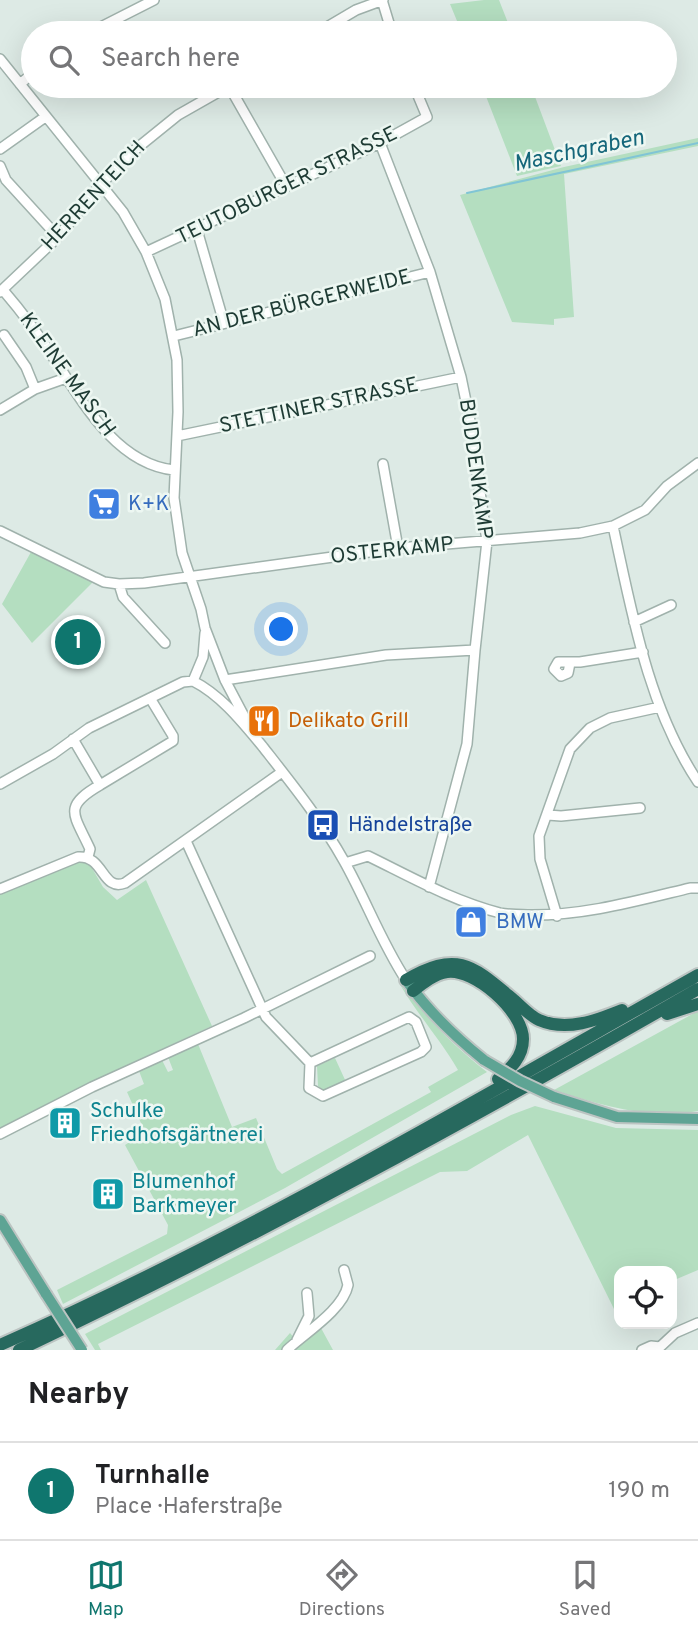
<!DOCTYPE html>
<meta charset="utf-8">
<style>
:root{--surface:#fff;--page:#f6f6f6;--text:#202124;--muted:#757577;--line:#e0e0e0;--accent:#0f766e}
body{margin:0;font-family:Overpass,sans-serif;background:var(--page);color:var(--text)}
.controls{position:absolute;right:21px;bottom:21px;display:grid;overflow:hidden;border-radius:14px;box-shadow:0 7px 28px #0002}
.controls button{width:63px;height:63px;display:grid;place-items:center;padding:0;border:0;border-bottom:2px solid var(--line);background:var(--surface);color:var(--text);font:35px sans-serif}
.you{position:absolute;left:282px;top:630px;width:24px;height:24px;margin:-18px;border:5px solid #fff;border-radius:50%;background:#1a73e8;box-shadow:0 0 0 10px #1a73e833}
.badge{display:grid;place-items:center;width:46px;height:46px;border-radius:50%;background:var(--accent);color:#fff;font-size:23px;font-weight:700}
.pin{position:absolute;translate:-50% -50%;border:4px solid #fff;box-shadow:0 2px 7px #0006}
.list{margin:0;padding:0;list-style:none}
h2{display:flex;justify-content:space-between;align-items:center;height:91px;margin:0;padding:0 28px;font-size:30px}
h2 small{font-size:23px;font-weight:400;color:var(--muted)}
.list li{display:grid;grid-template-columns:46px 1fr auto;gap:21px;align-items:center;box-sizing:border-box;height:98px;padding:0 28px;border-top:2px solid var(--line)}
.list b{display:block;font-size:26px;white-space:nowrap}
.list p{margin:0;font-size:23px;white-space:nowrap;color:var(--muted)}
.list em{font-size:23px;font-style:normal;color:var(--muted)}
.icon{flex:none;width:38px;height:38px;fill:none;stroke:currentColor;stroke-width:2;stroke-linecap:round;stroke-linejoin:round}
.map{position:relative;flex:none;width:698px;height:1350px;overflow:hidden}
.search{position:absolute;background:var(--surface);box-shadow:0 7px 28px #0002;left:21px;right:21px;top:21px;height:77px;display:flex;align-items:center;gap:18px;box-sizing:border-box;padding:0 24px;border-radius:38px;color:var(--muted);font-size:26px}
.sheet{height:189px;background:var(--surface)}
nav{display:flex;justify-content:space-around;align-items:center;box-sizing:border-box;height:98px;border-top:2px solid var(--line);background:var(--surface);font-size:19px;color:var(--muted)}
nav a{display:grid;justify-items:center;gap:4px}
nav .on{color:var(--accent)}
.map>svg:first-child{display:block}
.green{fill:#b4dec0}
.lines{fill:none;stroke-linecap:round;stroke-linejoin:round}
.stream{stroke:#80c5d5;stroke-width:2}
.minor-casing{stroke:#a0b2ac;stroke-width:12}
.major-casing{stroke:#bcc4c2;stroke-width:14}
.highway-casing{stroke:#bcc4c2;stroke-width:16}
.minor{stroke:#fff;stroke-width:9}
.major{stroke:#5ea494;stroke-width:10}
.highway{stroke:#27695e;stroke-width:12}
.major-bridge-casing{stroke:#bcc4c2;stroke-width:14;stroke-linecap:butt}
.major-bridge{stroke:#5ea494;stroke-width:10}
.labels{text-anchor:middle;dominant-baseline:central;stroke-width:5;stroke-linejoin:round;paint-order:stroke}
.street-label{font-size:21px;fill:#1e3b34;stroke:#edf7f2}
.shop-label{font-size:21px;fill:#366cbe;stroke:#edf7f2;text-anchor:start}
.food-label{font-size:21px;fill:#c56008;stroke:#edf7f2;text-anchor:start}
.transit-label{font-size:21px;fill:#164399;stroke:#edf7f2;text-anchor:start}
.culture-label{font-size:21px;fill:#0d838f;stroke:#edf7f2;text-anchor:start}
.water-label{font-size:23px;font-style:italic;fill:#14667a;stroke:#edf7f2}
</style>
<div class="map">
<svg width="698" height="1350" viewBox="0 0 698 1350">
<rect width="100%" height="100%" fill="#ddeae5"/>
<path class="green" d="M484,0H499L512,33H462L450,4Z
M482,86H531L561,166L517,176Z
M698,138V146L564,174L574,317L554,319V325L512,322L460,195L564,167Z
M31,552L93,582L32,643L2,604Z
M78,862L89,863L103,887L117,900L146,880L212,1026L100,1078L0,1130V894Z
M399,983C426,1017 453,1046 487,1072L285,1188L63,1304L57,1290L167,1234L168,1225L125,1145L145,1132L127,1092L144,1084L139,1071L162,1060L168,1072L173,1070L168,1057L198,1044L232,1127L256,1118L277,1169L282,1174L431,1092L428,1087L458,1070C440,1039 417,1014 399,983Z
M698,1011V1111C647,1120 601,1105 554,1090Z
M335,1058L346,1082L325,1092L318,1086L317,1066Z
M535,1106L616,1128L698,1130V1270L672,1281V1271H619V1308L615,1311L528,1135L467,1171L440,1172L98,1344L101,1350H95L85,1334L511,1115Z
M321,1328L333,1350H275L290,1333L300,1345Z"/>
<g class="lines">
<path class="stream" d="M467,193L698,143"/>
<defs>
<path id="minor" d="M382,0L392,33
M89,33L154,0
M317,33L356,10L383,0
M0,59L123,212L146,252L165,299L177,360L178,412L174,498L182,553L201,609L205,628L225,680L255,737
M20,84L33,73
M229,86L286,186
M380,143L430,272L461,377L470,421L487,541L475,650L467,744L429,887
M0,149L45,117
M0,166L6,180L58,237
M197,230L224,323
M146,252L380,143L427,117L414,86
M3,290C22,312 39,335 55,360C83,403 117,464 174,470
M0,292L58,237L101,184L136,149L178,115L229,86
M4,335L26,367L35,389
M174,336L430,272
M0,410L35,389L66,378
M177,436L461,377
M383,464L398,548
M613,526C632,613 648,707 698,782
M0,531L104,582L119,584L144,583L398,548L580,533L613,526L645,510L667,486L698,463
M119,584L123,597L165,643
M634,622L671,605
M570,663L568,673L561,676L554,669L558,662H580L643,652
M225,680L386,655L475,650
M193,681C221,695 243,723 263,747C292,784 321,820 344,861C366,900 381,942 406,980
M193,681L203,657L205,633
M73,739L100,785C62,807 74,814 90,849L88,857
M0,784L53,754L89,728L183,682L193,681
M100,785L173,741V736L150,698
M548,815L561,816L640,808
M186,841L266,1017L310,1063
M345,863L368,856C411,877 453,901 500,913C509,915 518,914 527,915C583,916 636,901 690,888H698
M0,889L78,857C104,855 102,892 125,883L282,772
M557,916L540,859L539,836L570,749L590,728L610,718L660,707
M409,1017L416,1022L426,1047L421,1052L323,1096L309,1088L310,1063Z
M0,1134L92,1087L244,1018L370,956
M297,1340L309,1316L307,1293
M287,1350C305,1333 343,1310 348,1285L344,1270
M642,1350L651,1346L660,1347L675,1333L698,1323"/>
<path id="major" d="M406,980C428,1011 454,1036 484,1060
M554,1097L617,1117L698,1119
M0,1220L46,1294"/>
<path id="highway" d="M406,980C458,950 472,965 514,1000C522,1007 530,1016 539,1020C567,1032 597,1020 622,1010
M413,991C423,983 434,974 447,972C474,968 523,1011 523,1039C523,1057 511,1068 498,1079
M667,1014L698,1004
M0,1345C241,1239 469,1104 698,975
M19,1350C251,1240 475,1117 698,989"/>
</defs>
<use href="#minor" class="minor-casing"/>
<use href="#major" class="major-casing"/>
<use href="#highway" class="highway-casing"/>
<use href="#minor" class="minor"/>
<use href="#major" class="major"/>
<use href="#highway" class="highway"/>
<defs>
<path id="major-bridge" d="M484,1060L520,1081L554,1097
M46,1294L82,1350"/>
</defs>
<use href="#major-bridge" class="major-bridge-casing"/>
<use href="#major-bridge" class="major-bridge"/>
</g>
<defs>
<symbol id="supermarket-square" viewBox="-11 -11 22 22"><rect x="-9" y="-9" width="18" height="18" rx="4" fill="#3f7fe0" stroke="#edf7f2"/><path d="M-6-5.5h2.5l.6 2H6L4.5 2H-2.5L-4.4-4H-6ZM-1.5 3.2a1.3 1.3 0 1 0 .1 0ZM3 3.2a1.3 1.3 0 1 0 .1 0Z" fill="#fff"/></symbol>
<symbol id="restaurant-square" viewBox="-11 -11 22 22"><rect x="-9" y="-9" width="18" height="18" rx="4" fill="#e8710a" stroke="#edf7f2"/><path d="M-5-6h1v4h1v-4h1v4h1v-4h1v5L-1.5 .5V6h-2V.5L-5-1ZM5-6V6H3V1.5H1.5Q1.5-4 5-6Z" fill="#fff"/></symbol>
<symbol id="bus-square" viewBox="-11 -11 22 22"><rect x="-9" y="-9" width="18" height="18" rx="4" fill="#1a4fb4" stroke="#edf7f2"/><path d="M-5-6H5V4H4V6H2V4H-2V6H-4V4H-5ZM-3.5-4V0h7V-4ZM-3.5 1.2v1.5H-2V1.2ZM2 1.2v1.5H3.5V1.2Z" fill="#fff"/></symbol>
<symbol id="shop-square" viewBox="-11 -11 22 22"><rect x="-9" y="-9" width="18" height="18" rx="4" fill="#3f7fe0" stroke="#edf7f2"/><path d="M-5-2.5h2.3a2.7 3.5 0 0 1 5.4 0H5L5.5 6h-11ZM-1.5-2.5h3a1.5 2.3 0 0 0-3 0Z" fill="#fff"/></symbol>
<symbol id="building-square" viewBox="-11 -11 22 22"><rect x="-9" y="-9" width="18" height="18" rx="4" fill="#0f9aa8" stroke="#edf7f2"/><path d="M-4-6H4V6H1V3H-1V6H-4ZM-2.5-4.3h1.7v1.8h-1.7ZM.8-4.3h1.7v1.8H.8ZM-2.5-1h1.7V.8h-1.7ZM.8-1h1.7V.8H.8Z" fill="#fff"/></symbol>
</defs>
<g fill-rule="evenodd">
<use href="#supermarket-square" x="85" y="485" width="38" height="38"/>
<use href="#restaurant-square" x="245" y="702" width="38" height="38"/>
<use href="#bus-square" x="304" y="806" width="38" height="38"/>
<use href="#shop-square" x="452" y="903" width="38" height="38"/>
<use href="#building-square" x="46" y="1104" width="38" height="38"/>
<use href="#building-square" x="89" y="1175" width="38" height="38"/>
</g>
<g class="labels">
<g class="street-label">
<text transform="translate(287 186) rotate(-26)">TEUTOBURGER STRASSE</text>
<text transform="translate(94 196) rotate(-47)">HERRENTEICH</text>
<text transform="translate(302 304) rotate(-14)">AN DER BÜRGERWEIDE</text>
<text transform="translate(67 375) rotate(54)">KLEINE MASCH</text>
<text transform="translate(319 406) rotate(-12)">STETTINER STRASSE</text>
<text transform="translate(475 469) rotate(82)">BUDDENKAMP</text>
<text transform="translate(392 551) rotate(-6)">OSTERKAMP</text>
</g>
<g class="shop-label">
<text x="128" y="504">K+K</text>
<text x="496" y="922">BMW</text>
</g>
<g class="food-label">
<text x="288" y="721">Delikato Grill</text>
</g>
<g class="transit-label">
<text x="348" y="825">Händelstraße</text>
</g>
<g class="culture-label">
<text x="90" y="1111">Schulke<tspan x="90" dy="24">Friedhofsgärtnerei</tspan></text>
<text x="132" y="1182">Blumenhof<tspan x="132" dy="24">Barkmeyer</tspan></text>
</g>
<g class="water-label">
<text transform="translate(579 152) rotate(-12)">Maschgraben</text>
</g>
</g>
</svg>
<div class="controls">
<button><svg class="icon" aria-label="locate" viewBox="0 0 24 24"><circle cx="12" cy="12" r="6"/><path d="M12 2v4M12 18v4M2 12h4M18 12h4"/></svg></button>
</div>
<div class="you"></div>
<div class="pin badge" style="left:78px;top:642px">1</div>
<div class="search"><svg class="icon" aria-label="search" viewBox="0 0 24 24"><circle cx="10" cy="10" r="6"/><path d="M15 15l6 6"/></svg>Search here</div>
</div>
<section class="sheet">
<h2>Nearby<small></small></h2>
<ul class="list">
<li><span class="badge">1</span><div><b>Turnhalle</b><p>Place · Haferstraße</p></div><em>190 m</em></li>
</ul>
</section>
<nav>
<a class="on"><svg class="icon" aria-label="map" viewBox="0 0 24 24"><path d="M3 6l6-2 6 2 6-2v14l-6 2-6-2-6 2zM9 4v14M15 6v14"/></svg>Map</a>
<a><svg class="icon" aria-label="directions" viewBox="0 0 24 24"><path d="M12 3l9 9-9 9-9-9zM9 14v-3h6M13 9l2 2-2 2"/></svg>Directions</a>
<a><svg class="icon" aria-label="saved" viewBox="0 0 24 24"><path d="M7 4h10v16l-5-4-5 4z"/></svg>Saved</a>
</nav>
